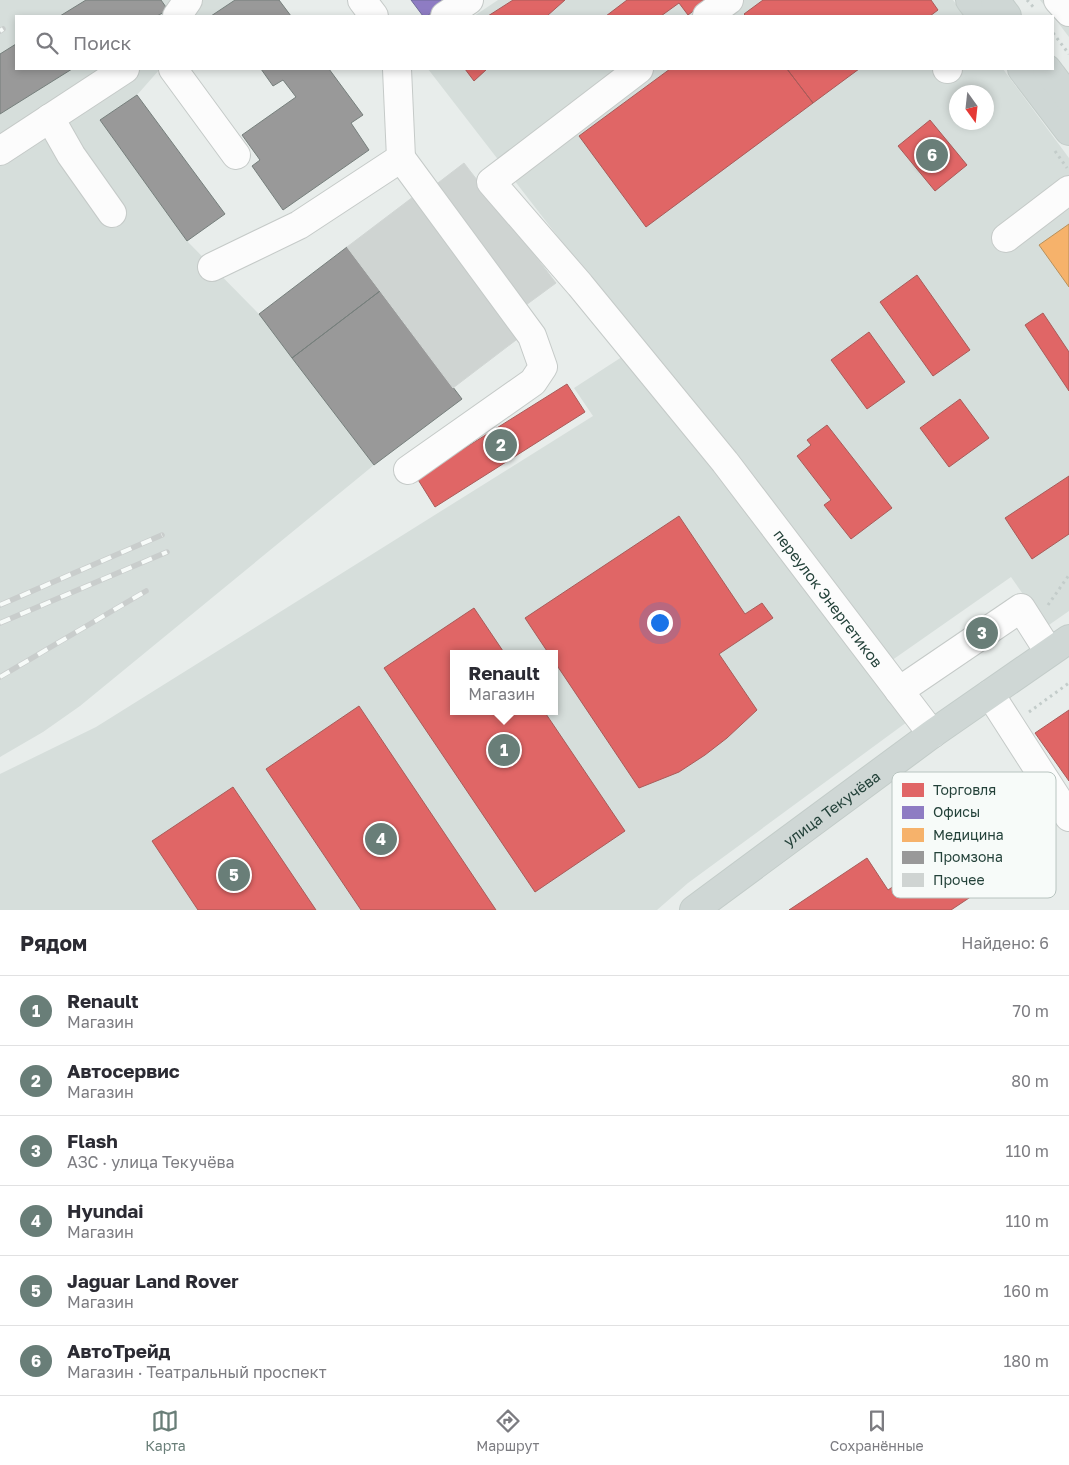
<!DOCTYPE html>
<html lang="ru">
<meta charset="utf-8">
<style>
:root{--surface:#fff;--page:#f7f7f7;--text:#2b2b33;--muted:#7c7c81;--line:#e1e1e2;--accent:#697e78}
body{margin:0;font-family:"Golos Text",sans-serif;background:var(--page);color:var(--text)}
.compass{position:absolute;left:949px;top:85px;width:45px;height:45px;border-radius:50%;background:var(--surface);box-shadow:0 2px 8px #0003;rotate:165deg}
.you{position:absolute;left:659px;top:622px;width:18px;height:18px;margin:-12px;border:4px solid #fff;border-radius:50%;background:#1a73e8;box-shadow:0 0 0 8px #1a73e833}
.badge{display:grid;place-items:center;width:32px;height:32px;border-radius:50%;background:var(--accent);color:#fff;font-size:16px;font-weight:700}
.pin{position:absolute;translate:-50% -50%;border:2px solid #fff;box-shadow:0 1px 5px #0006}
.popup{position:absolute;left:450px;top:650px;width:108px;height:65px;box-sizing:border-box;display:grid;place-content:center;border-radius:0px;background:var(--surface);filter:drop-shadow(0 1px 4px #0005);font-size:16px;white-space:nowrap;color:var(--muted)}
.popup b{font-size:19px;color:var(--text)}
.popup::after{content:'';position:absolute;left:50%;top:100%;margin-left:-10px;border:10px solid transparent;border-top-color:var(--surface)}
.list{margin:0;padding:0;list-style:none}
h2{display:flex;justify-content:space-between;align-items:center;height:65px;margin:0;padding:0 20px;font-size:21px}
h2 small{font-size:16px;font-weight:400;color:var(--muted)}
.list li{display:grid;grid-template-columns:32px 1fr auto;gap:15px;align-items:center;box-sizing:border-box;height:70px;padding:0 20px;border-top:1px solid var(--line)}
.list b{display:block;font-size:19px;white-space:nowrap}
.list p{margin:0;font-size:16px;white-space:nowrap;color:var(--muted)}
.list em{font-size:16px;font-style:normal;color:var(--muted)}
.icon{flex:none;width:28px;height:28px;fill:none;stroke:currentColor;stroke-width:2;stroke-linecap:round;stroke-linejoin:round}
.map{position:relative;flex:none;width:1069px;height:910px;overflow:hidden}
.search{position:absolute;background:var(--surface);box-shadow:0 2px 8px #0003;left:15px;right:15px;top:15px;height:55px;display:flex;align-items:center;gap:12px;box-sizing:border-box;padding:0 18px;border-radius:0px;color:var(--muted);font-size:19px}
.sheet{height:485px;background:var(--surface)}
nav{display:flex;justify-content:space-around;align-items:center;box-sizing:border-box;height:70px;border-top:1px solid var(--line);background:var(--surface);font-size:14px;color:var(--muted)}
nav a{display:grid;justify-items:center;gap:2px}
nav .on{color:var(--accent)}
.map>svg:first-child{display:block}
.built{fill:#d6dedb;fill-rule:evenodd}
.shops{fill:#e06666;stroke:#a85b59}
.offices{fill:#8e7cc3;stroke:#6e6b9a}
.health{fill:#f6b26b;stroke:#b7905c}
.industry{fill:#999;stroke:#767f7c}
.building{fill:#cfd4d2;stroke:#d1d6d4}
.lines{fill:none;stroke-linecap:round;stroke-linejoin:round}
.minor-casing{stroke:#c5cac8;stroke-width:30}
.major-casing{stroke:#c3ccc9;stroke-width:30}
.path{stroke:#c3ccca;stroke-width:3;stroke-dasharray:2.5 4;stroke-linecap:butt}
.minor{stroke:#fcfcfc;stroke-width:28}
.major{stroke:#cfd7d5;stroke-width:28}
.rail-casing{stroke:#c9cdcc;stroke-width:5.5}
.rail{stroke:#f7fbf9;stroke-width:4;stroke-dasharray:11;stroke-linecap:butt}
.labels{text-anchor:middle;dominant-baseline:central;stroke-width:5;stroke-linejoin:round;paint-order:stroke}
.street-label{font-size:15px;fill:#24423a;stroke:#f7fbf9}
.key{fill:#f7fbf9;stroke:#b8c4c0;stroke-width:1}
.key-label{font-size:14px;fill:#24423a}
</style>
<div class="map">
<svg width="1069" height="910" viewBox="0 0 1069 910">
<rect width="100%" height="100%" fill="#e8edeb"/>
<path class="built" d="M0,0H235L211,16H16V69H160L137,95L100,120L187,241L259,314L374,465L80,706L43,732L0,757Z
M498,0H953L965,16H474Z
M1040,0H1069V37L1053,16Z
M428,69H1003L1069,158V611L1046,627L1011,577L888,663ZM956,92H986V122H956Z
M628,353L907,722L688,883L657,910H0V774L96,727L593,416L574,388ZM454,654H554V711H454Z"/>
<path class="shops" d="M513,0H565L547,16H488Z
M627,0H708L688,15L679,3L661,16H606Z
M763,0H931L938,10L930,16H746L744,14Z
M465,69H487L474,81Z
M670,69H787L813,103L646,227L579,136Z
M787,69H859L813,103Z
M930,120L967,165L935,191L898,146Z
M917,275L970,350L933,376L880,302Z
M1043,313L1069,352V391L1025,325Z
M869,332L905,382L867,409L831,360Z
M567,384L585,412L435,507L417,478Z
M960,399L989,438L949,467L920,428Z
M827,425L892,508L851,539L824,505L831,500L797,456L811,445L807,440Z
M1069,476V534L1032,559L1005,518Z
M679,516L745,614L762,603L773,618L719,654L757,710L727,738L705,755L679,772L639,788L554,661V654H549L525,618Z
M474,608L505,654H454V711H544L625,831L535,892L384,668Z
M359,706L496,910H361L266,769Z
M1069,710V781L1035,733Z
M233,787L316,910H198L152,841Z
M1016,805L1044,848L951,910H789L867,858L888,890Z"/>
<path class="offices" d="M411,0H449L427,16H423Z"/>
<path class="health" d="M1069,224V287L1039,245Z"/>
<path class="industry" d="M86,0H161L168,10L157,16H60Z
M235,0H279L291,16H211Z
M16,44V69H72L0,114V54Z
M261,69H329L363,115L351,123L369,150L283,210L252,166L260,160L242,135L296,97L283,80L273,86Z
M137,95L225,214L187,241L100,120Z
M347,247L380,291L292,358L259,314Z
M380,291L462,399L374,465L292,358Z"/>
<path class="building" d="M464,163L556,283L526,305L434,186Z
M413,197L520,337L453,388L347,247Z"/>
<g class="lines">
<defs>
<g id="minor">
<path d="M362,0L374,16"/>
<path d="M1058,0L1069,12"/>
<path d="M177,16L188,0"/>
<path d="M445,16L469,0"/>
<path d="M707,16L729,0"/>
<path d="M173,69L236,155"/>
<path id="s1" d="M639,69L491,182L580,285L725,462L932,734"/>
<path d="M947,69H948"/>
<path d="M50,118L71,155L112,213"/>
<path d="M0,151L125,69"/>
<path d="M401,158L532,336L543,367L533,382L408,470"/>
<path d="M1006,238L1069,190"/>
<path d="M212,267L299,225L401,158L397,69"/>
<path d="M899,691L1021,608L1049,652"/>
<path d="M990,694L1069,817"/>
</g>
<g id="major">
<path d="M970,0L982,16"/>
<path d="M995,0L1007,16"/>
<path d="M1022,69L1069,131"/>
<path d="M1047,69L1069,98"/>
<path id="s2" d="M694,910L932,734L1069,639"/>
</g>
</defs>
<use href="#minor" class="minor-casing"/>
<use href="#major" class="major-casing"/>
<path class="path" d="M1027,0L1035,9
M1053,33L1069,54
M1055,151L1067,168
M1048,605L1069,575
M1029,712L1069,683"/>
<use href="#minor" class="minor"/>
<use href="#major" class="major"/>
<defs>
<path id="rail" d="M0,31L3,29
M0,605L162,535
M0,623L167,552
M0,677L146,591"/>
</defs>
<use href="#rail" class="rail-casing"/>
<use href="#rail" class="rail"/>
</g>
<g class="labels">
<g class="street-label">
<text stroke="none"><textPath href="#s1" startOffset="722">переулок Энергетиков</textPath></text>
<text stroke="none"><textPath href="#s2" startOffset="171">улица Текучёва</textPath></text>
</g>
</g>
<rect x="892" y="772" width="164" height="126" rx="8" class="key"/>
<rect x="902" y="783" width="22" height="14" fill="#e06666"/>
<rect x="902" y="806" width="22" height="13" fill="#8e7cc3"/>
<rect x="902" y="828" width="22" height="14" fill="#f6b26b"/>
<rect x="902" y="851" width="22" height="13" fill="#999"/>
<rect x="902" y="873" width="22" height="14" fill="#cfd4d2"/>
<g class="key-label">
<text x="933" y="795">Торговля</text>
<text x="933" y="817">Офисы</text>
<text x="933" y="840">Медицина</text>
<text x="933" y="862">Промзона</text>
<text x="933" y="885">Прочее</text>
</g>
</svg>
<svg class="compass" viewBox="-18 -18 36 36"><path d="M0-13l5 13h-10z" fill="#e53935"/><path d="M0 13l5-13h-10z" fill="#7c7c81"/></svg>
<div class="you"></div>
<div class="pin badge" style="left:504px;top:750px">1</div>
<div class="popup"><b>Renault</b>Магазин</div>
<div class="pin badge" style="left:501px;top:445px">2</div>
<div class="pin badge" style="left:982px;top:633px">3</div>
<div class="pin badge" style="left:381px;top:839px">4</div>
<div class="pin badge" style="left:234px;top:875px">5</div>
<div class="pin badge" style="left:932px;top:155px">6</div>
<div class="search"><svg class="icon" aria-label="search" viewBox="0 0 24 24"><circle cx="10" cy="10" r="6"/><path d="M15 15l6 6"/></svg>Поиск</div>
</div>
<section class="sheet">
<h2>Рядом<small>Найдено: 6</small></h2>
<ul class="list">
<li><span class="badge">1</span><div><b>Renault</b><p>Магазин</p></div><em>70 m</em></li>
<li><span class="badge">2</span><div><b>Автосервис</b><p>Магазин</p></div><em>80 m</em></li>
<li><span class="badge">3</span><div><b>Flash</b><p>АЗС · улица Текучёва</p></div><em>110 m</em></li>
<li><span class="badge">4</span><div><b>Hyundai</b><p>Магазин</p></div><em>110 m</em></li>
<li><span class="badge">5</span><div><b>Jaguar Land Rover</b><p>Магазин</p></div><em>160 m</em></li>
<li><span class="badge">6</span><div><b>АвтоТрейд</b><p>Магазин · Театральный проспект</p></div><em>180 m</em></li>
</ul>
</section>
<nav>
<a class="on"><svg class="icon" aria-label="map" viewBox="0 0 24 24"><path d="M3 6l6-2 6 2 6-2v14l-6 2-6-2-6 2zM9 4v14M15 6v14"/></svg>Карта</a>
<a><svg class="icon" aria-label="directions" viewBox="0 0 24 24"><path d="M12 3l9 9-9 9-9-9zM9 14v-3h6M13 9l2 2-2 2"/></svg>Маршрут</a>
<a><svg class="icon" aria-label="saved" viewBox="0 0 24 24"><path d="M7 4h10v16l-5-4-5 4z"/></svg>Сохранённые</a>
</nav>
